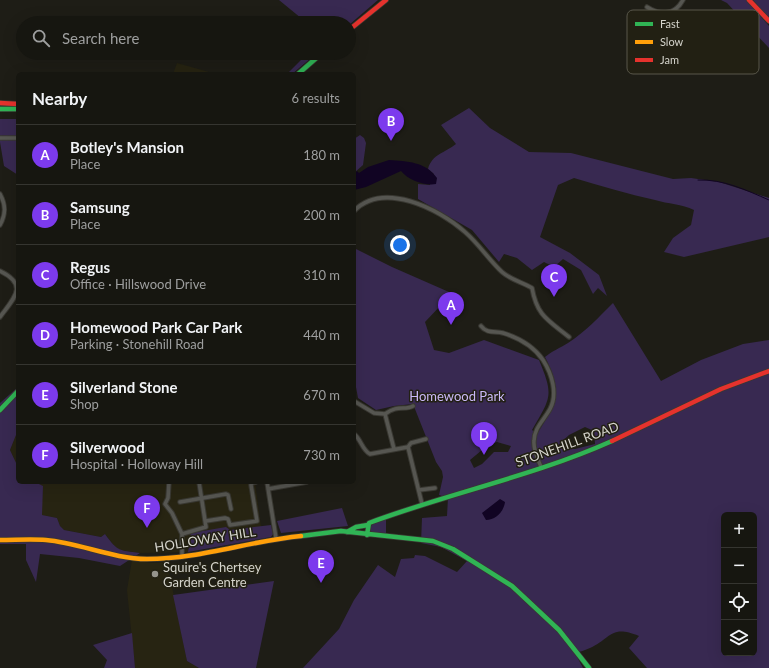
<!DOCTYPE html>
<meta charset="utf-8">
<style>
:root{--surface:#161610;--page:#1f1f19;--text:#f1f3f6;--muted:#9e9f9f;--line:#353530;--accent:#7c3aed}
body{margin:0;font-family:Lato,sans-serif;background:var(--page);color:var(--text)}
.controls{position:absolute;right:12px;bottom:12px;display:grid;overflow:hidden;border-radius:6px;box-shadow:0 4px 16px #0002}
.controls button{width:36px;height:36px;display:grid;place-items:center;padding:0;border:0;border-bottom:1px solid var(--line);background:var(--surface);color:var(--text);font:20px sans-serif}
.you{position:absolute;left:400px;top:245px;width:14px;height:14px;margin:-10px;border:3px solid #fff;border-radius:50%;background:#1a73e8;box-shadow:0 0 0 6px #1a73e833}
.badge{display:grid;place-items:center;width:26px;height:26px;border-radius:50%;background:var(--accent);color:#fff;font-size:13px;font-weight:700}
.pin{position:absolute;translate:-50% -33px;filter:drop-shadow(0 1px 2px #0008)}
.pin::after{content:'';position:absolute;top:21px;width:14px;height:12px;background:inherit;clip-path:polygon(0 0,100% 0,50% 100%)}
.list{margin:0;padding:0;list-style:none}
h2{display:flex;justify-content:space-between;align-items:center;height:52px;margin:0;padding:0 16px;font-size:17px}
h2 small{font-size:13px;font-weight:400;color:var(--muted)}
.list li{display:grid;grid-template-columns:26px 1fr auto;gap:12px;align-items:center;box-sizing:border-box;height:60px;padding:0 16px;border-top:1px solid var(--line)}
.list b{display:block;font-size:15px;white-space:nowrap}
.list p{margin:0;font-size:13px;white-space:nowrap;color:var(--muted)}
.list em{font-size:13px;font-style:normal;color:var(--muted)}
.icon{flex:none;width:22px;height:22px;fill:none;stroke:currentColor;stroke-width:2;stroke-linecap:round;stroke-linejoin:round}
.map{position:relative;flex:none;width:769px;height:668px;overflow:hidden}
.search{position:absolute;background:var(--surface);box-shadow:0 4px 16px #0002;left:16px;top:16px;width:340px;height:44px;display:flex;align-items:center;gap:10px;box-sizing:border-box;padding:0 14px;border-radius:22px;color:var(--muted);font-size:15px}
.panel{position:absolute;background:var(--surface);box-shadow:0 4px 16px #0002;left:16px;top:72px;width:340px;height:412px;border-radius:6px}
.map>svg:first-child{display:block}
.built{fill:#272412}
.green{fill:#382951;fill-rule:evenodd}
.water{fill:#110423}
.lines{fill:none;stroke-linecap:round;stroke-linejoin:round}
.stream{stroke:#110423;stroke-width:1}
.street-casing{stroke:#393832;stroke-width:5.5}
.fast-casing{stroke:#393832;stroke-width:6}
.slow-casing{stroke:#393832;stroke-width:6}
.jam-casing{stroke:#393832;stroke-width:6}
.street{stroke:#565651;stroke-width:3.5}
.fast{stroke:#30b455;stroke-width:4.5}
.slow{stroke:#ff9f0a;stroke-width:4.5}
.jam{stroke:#e5322d;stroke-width:4.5}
.poi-dot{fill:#95948c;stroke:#222013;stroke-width:1.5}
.labels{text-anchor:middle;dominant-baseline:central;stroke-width:3;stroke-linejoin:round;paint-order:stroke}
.park-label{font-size:13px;fill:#cab8f7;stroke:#222013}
.street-label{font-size:13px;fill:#d5d4cc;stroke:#222013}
.poi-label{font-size:13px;fill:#d5d4cc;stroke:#222013;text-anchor:start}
.key{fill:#222013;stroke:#58564a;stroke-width:1}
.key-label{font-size:11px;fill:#d5d4cc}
</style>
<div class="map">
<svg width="769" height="668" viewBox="0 0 769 668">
<rect width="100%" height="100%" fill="#1e1d16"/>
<path class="built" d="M177,63L216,74H173Z
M18,430V467L10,450Z
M35,482H255L261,527L191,533L188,552L140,553L119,550L115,547L105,534L101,537L64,530L60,526L57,518L41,515L43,486Z
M132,560L152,563L167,562L187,661L199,668H135L127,590Z"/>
<path class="green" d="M279,0H378L349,25V23H307Z
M721,0H746L769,26V48L727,3Z
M753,0H769V18Z
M308,53H317L292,74H287Z
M469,108L490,128L529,152L571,153L673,179L691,178L719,182L769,198V237L684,257L664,252L673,238L691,225L694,210C682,204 668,204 655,200C628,194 601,186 574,178L558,185L540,237L570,253L599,275L607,296L598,288L593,294L581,270L563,259L554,267L544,262L532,270L517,258L504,254L499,262L472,230L418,199V184L430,185L434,174L428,169C432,154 445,153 456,144L441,125Z
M0,119H18V175L4,166L0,142Z
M360,135L364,138L366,143L363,165L354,173V139Z
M354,248L392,267L449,292L442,304L425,322L434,350L449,353L484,340L539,360C554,396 551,397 532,430L537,434C556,404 563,391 545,357C552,351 560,348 568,343C585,332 599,317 613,303L661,381L701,360L743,344L769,340V668H647L629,648L639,636C610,624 611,639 590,648C585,650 580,652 575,653L583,668H303L339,629L354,600L378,565L395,577L401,559L414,558L415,555L425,556L457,572L467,561L441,547L421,543L422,518L447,516L448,498L439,495L443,477L442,471L436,462L413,404L394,406L376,410L358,398L354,376ZM585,427L594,431L595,444L575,449L556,447L569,435ZM497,442L511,446L508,452H494L482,464L474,468L470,460L488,445ZM724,515H754V653H724Z
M18,387V430L10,450L18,467V482H35L43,486L42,515L57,518L60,526L64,530L101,537L105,534C118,552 119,550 140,553L120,566L79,558L40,554L36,582L26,560V544H0V403Z
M342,508L348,526L281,533L277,521Z
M386,519V536L369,531L372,524Z
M271,525L273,534L271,537L188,552L191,533L226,527L230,530Z
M274,581L256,668H199L187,661L173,595Z
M132,633L135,668H104L107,660L93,645Z"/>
<path class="water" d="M389,160C407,161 426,162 437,178L436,184C425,186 408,180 401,171L366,187L354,190V174L357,171L359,173L368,167Z
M500,499L505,502C504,511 496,520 486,520L482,513Z"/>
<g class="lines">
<path class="stream" d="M698,180C723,179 746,190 769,200"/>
<defs>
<path id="street" d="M647,7C661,16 675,15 683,0
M0,138H18
M0,194C6,205 6,214 0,225
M354,211C383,181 438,208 465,232C479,244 489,260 502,272C511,280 522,282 532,288C537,316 548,320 569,337
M0,271C29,285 14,298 0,317
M481,326C487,334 495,331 503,333C519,338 534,347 543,360C552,374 558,394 550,409C544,420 534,428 534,441C533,450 538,459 541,467
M354,401L374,413L385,414L394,449
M385,414C398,404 405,411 413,406
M354,434C361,439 362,450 370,454L408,447L422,504
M408,447L411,443L426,439
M169,482L168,498L165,504L172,513L182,534V557
M267,482L276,538
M268,489L307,482
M419,490L435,488
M180,502L226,494L228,495L231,509
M206,521L225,518L228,519L230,525L257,521L251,485L252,483L256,482
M182,534L206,527L199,482"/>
<path id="fast" d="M298,74L322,53
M0,109H18
M0,410L18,391
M347,532L356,527L368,525
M367,535L369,523C449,493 534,476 612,441
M301,536L341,531L433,541L453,549L512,586L559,630L589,668"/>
<path id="slow" d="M0,540C15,540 31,539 46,540C80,543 113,559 147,559C199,559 249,541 301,536"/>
<path id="jam" d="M749,0L769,21
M349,30L386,0
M0,103L18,104
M612,441L721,389L769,371"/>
</defs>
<use href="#street" class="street-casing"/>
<use href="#fast" class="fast-casing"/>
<use href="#slow" class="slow-casing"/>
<use href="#jam" class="jam-casing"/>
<use href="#street" class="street"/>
<use href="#fast" class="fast"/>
<use href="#slow" class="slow"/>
<use href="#jam" class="jam"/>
</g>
<circle class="poi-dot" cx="155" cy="574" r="4"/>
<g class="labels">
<g class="park-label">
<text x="457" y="396">Homewood Park</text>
</g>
<g class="street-label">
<text transform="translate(567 444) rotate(-20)">STONEHILL ROAD</text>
<text transform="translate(205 539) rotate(-9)">HOLLOWAY HILL</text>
</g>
<g class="poi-label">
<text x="163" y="567">Squire's Chertsey<tspan x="163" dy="15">Garden Centre</tspan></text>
</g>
</g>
<rect x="627" y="10" width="132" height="64" rx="6" class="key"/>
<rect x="635" y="22" width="18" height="4" fill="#30b455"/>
<rect x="635" y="40" width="18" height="4" fill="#ff9f0a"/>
<rect x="635" y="58" width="18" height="4" fill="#e5322d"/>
<g class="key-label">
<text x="660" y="28">Fast</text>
<text x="660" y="46">Slow</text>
<text x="660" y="64">Jam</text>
</g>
</svg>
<div class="controls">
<button>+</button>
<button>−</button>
<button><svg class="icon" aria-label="locate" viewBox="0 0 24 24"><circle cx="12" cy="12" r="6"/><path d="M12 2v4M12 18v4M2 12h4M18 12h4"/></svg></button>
<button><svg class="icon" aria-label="layers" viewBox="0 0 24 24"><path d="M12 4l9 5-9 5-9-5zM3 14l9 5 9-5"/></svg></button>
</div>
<div class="you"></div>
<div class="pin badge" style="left:451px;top:325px">A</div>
<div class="pin badge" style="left:391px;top:141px">B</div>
<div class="pin badge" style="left:554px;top:297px">C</div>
<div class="pin badge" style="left:484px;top:455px">D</div>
<div class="pin badge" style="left:321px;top:583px">E</div>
<div class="pin badge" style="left:147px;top:528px">F</div>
<div class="search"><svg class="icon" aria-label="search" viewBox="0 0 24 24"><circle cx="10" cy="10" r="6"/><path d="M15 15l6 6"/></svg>Search here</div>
<section class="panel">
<h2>Nearby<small>6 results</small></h2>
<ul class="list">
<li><span class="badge">A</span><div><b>Botley's Mansion</b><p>Place</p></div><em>180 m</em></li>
<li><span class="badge">B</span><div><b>Samsung</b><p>Place</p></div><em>200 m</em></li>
<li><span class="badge">C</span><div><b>Regus</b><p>Office · Hillswood Drive</p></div><em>310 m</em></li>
<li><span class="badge">D</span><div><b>Homewood Park Car Park</b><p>Parking · Stonehill Road</p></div><em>440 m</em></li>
<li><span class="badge">E</span><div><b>Silverland Stone</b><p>Shop</p></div><em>670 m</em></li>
<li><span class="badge">F</span><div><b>Silverwood</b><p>Hospital · Holloway Hill</p></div><em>730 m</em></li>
</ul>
</section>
</div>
